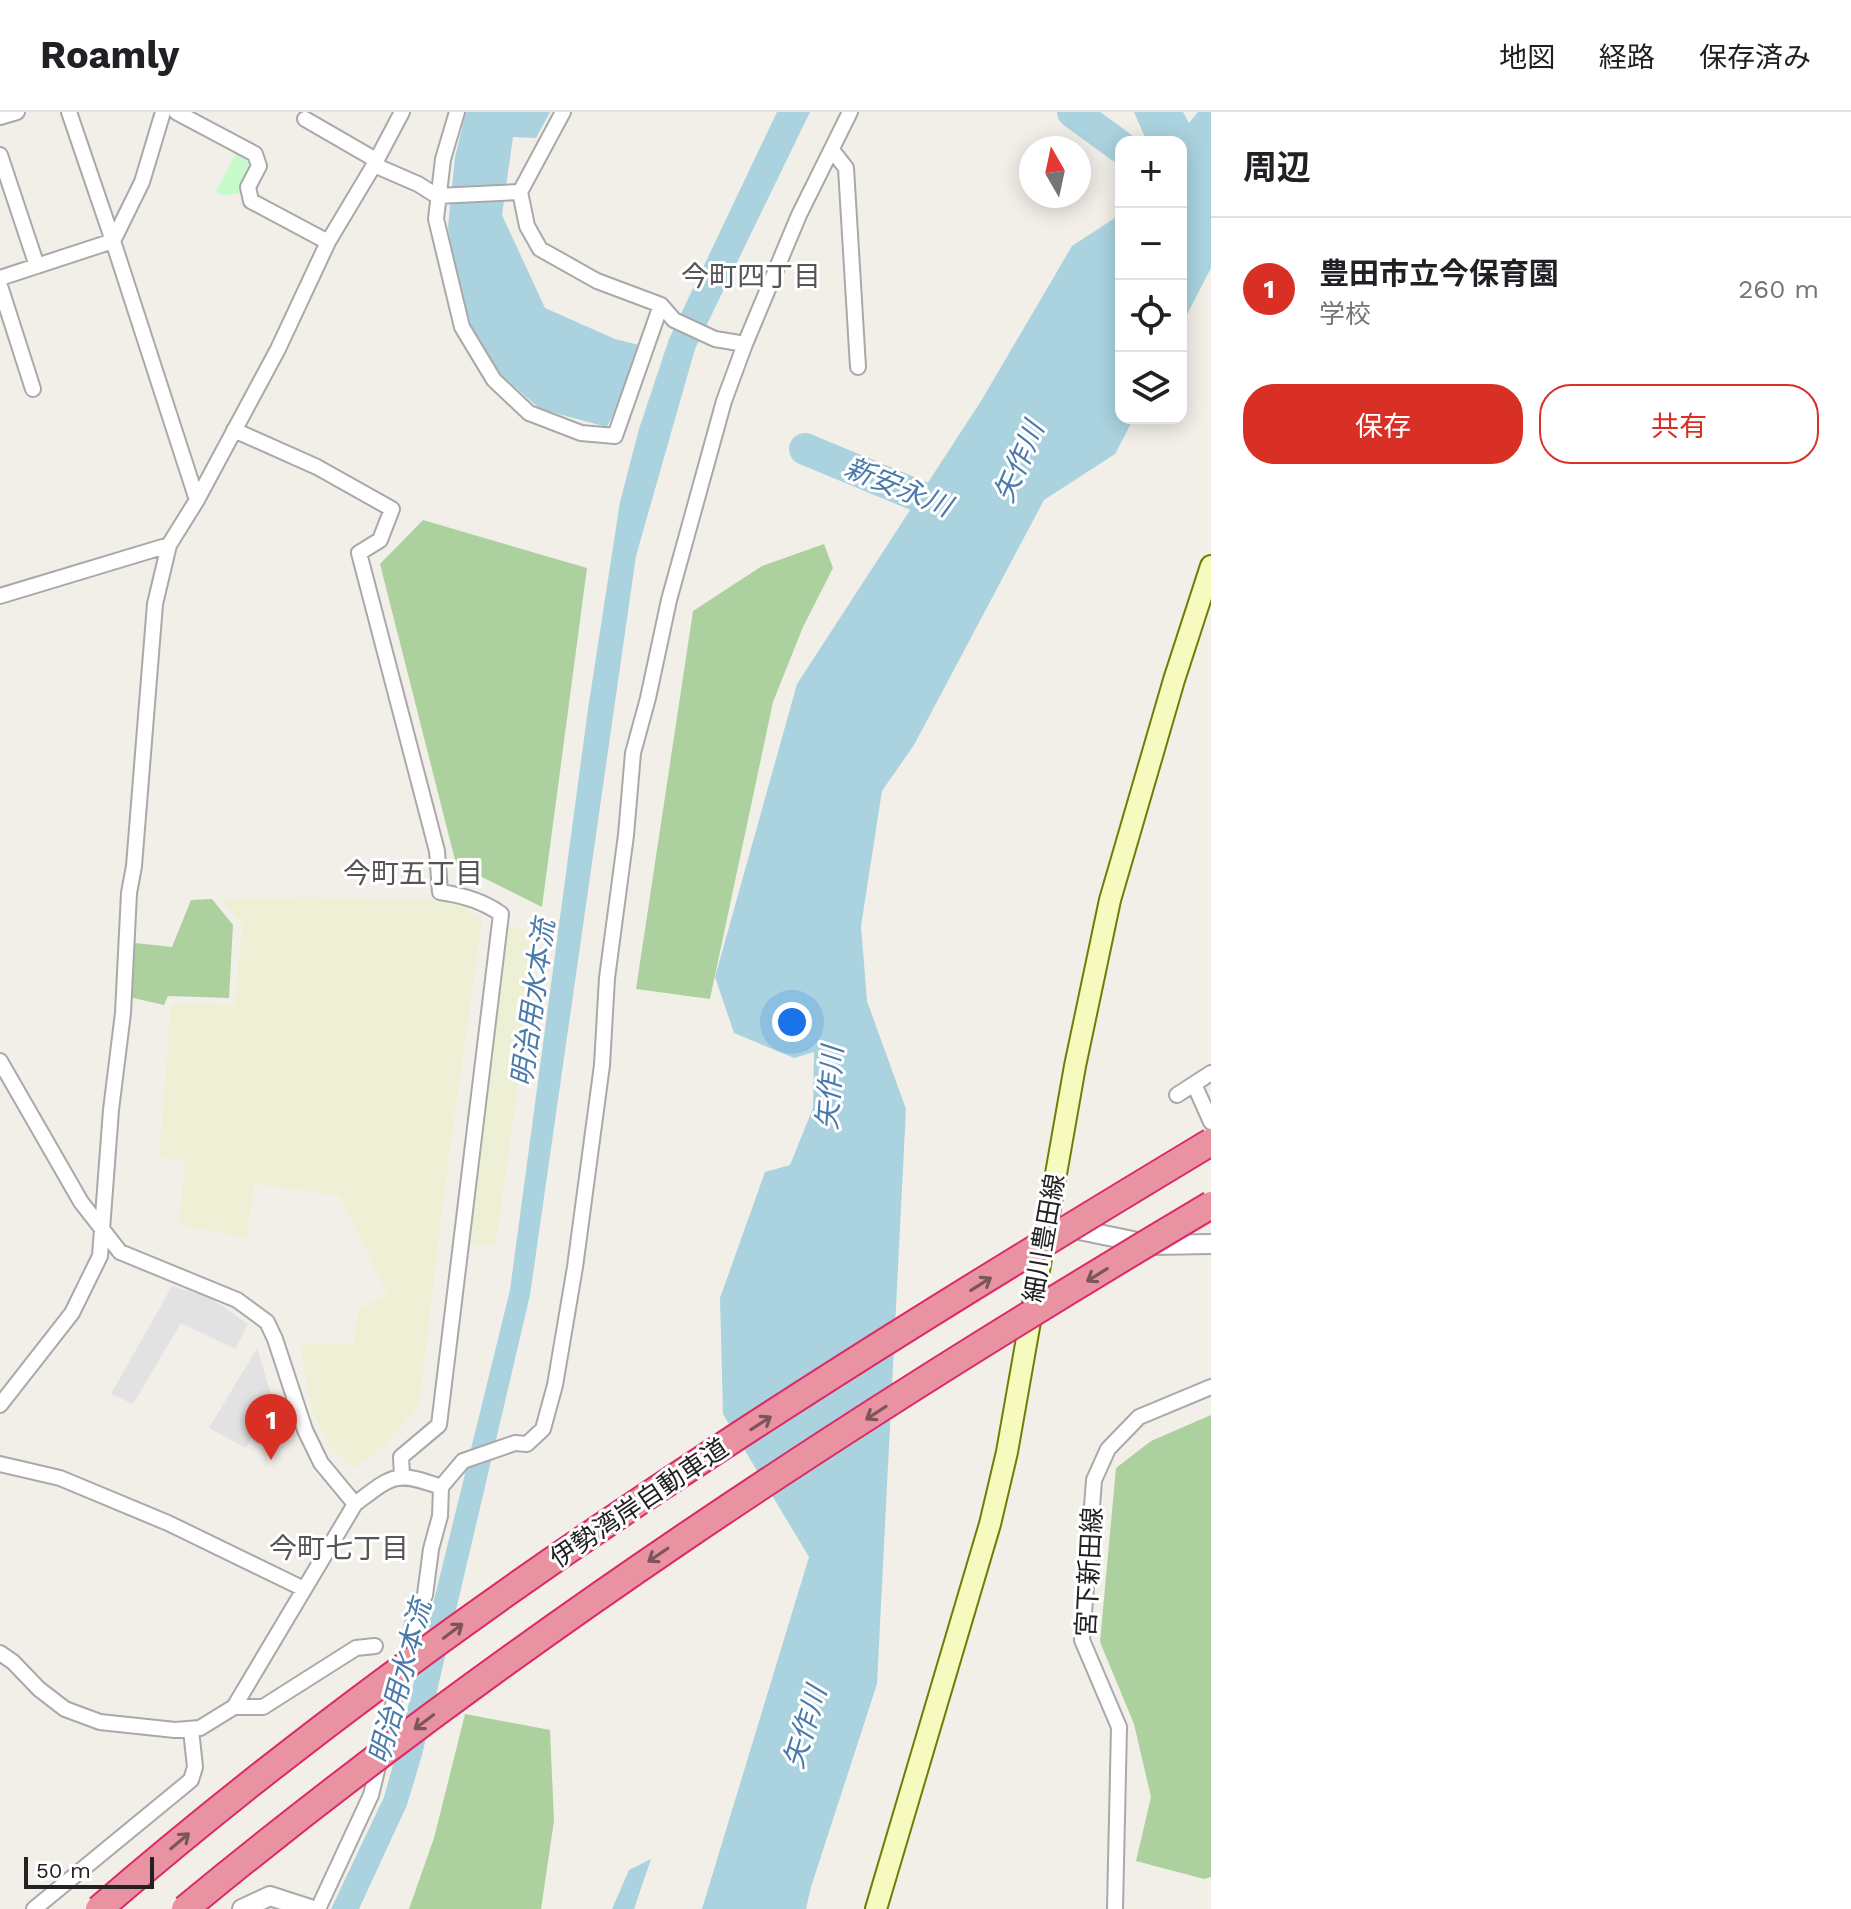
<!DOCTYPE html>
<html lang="ja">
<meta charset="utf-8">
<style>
:root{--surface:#fff;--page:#f6f6f6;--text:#202124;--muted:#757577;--line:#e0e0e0;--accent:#d93025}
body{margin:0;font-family:"Work Sans","Noto Sans JP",sans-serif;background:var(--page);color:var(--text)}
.controls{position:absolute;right:24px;top:24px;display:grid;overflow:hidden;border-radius:16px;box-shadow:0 4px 20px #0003}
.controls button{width:72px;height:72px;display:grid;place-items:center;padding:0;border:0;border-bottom:2px solid var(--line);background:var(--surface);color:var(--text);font:40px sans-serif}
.compass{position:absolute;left:1019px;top:24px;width:72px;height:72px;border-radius:50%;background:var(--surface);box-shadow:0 4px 20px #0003;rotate:351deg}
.scale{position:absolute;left:24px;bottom:20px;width:130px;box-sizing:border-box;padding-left:8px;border:4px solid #222;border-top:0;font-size:22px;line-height:28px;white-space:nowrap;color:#222;-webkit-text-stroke:6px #fff;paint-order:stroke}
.you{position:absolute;left:792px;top:910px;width:28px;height:28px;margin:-20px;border:6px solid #fff;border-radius:50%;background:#1a73e8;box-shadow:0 0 0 12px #1a73e833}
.badge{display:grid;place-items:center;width:52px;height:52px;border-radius:50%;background:var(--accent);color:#fff;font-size:26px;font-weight:700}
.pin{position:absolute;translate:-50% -66px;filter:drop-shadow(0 2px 4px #0008)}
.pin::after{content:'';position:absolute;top:42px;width:28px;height:24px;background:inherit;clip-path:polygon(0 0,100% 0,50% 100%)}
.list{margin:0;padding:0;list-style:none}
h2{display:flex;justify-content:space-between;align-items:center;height:104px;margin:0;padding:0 32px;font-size:34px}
h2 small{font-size:26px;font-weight:400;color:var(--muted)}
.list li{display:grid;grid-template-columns:52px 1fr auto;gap:24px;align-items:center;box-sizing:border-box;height:144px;padding:0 32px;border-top:2px solid var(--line)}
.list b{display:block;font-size:30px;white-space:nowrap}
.list p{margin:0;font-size:26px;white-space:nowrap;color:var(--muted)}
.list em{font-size:26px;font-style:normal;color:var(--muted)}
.actions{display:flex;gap:16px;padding:24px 32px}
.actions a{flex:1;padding:18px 0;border:2px solid var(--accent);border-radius:32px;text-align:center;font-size:28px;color:var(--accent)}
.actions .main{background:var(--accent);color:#fff}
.icon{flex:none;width:44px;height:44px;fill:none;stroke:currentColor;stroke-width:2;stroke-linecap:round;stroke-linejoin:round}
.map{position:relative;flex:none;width:1211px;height:1797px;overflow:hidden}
header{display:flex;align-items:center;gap:48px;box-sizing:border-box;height:112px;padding:0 40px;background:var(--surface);border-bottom:2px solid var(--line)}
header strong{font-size:38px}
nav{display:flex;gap:44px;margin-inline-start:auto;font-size:28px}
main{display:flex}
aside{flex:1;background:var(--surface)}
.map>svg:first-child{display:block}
.farmland{fill:#eef0d5}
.forest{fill:#add19e}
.park{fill:#c8facc}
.parking{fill:#e2e2e2}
.water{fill:#aad3df}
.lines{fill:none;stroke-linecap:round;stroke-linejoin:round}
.river{stroke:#aad3df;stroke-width:32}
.minor-casing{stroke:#a9a9a9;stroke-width:18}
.tertiary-casing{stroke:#a9a9a9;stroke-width:22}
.secondary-casing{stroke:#707d05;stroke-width:24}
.minor{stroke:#fff;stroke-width:14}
.tertiary{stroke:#fff;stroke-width:18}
.secondary{stroke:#f7fabf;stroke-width:20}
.motorway-bridge-casing{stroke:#dc2a67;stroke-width:30;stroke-linecap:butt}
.motorway-bridge{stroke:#e892a2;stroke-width:26}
.oneway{stroke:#7b545c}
.labels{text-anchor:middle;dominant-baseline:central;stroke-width:6;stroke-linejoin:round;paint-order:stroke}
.street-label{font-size:26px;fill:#222;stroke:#fff}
.neighbourhood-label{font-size:28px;fill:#555;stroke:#fff}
.water-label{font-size:28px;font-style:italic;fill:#4a7aab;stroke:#fff}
</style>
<header>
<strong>Roamly</strong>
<nav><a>地図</a><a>経路</a><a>保存済み</a></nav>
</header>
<main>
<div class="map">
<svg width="1211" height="1797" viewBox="0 0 1211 1797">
<rect width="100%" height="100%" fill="#f2efe9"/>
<path class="farmland" d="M306,785L456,789L482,809L447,1060L419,1294L384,1334L353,1357L330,1334L312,1299L300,1231L353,1232L359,1197L387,1182L340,1084L255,1072L246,1127L179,1112L185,1048L159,1046L171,891L235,893L242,811L220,787Z
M501,810L539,822L496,1132L457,1134Z"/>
<path class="forest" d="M423,408L587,456L542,795L456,752L380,452Z
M824,432L833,456L803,515L773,590L710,887L636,877L693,499L762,454Z
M212,787L233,813L229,886L168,884L164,893L129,885L135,831L172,835L191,788Z
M1211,1303V1765L1204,1767L1136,1749L1151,1685L1134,1612L1100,1530L1116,1356L1151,1329Z
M465,1602L550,1618L554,1709L541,1797H409L434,1726Z"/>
<path class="park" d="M236,41L246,47L249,54L239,73L240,81L224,84L216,79Z"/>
<path class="parking" d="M172,1174L209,1185L248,1212L235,1237L181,1211L133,1292L111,1282Z
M257,1236L273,1289L246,1336L209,1316Z"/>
<path class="water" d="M466,0H550L536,26L513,25L502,103L545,196L615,227L639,233L622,284L607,315L540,297L499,261L462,200L448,116L455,45Z
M777,0H810L695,237L636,444L530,1183L422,1643L407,1693L359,1797H331L384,1685L397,1639L510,1178L588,597L620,390L639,317L669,227Z
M1134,0H1183L1189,11L1198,0H1211V156L1181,214V30H1147Z
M1121,102V306H1134L1115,342L1044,388L914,633L882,679L861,814L867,889L906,997L877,1572L811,1775L806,1797H702L809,1445L723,1302L720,1186L765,1060L790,1053L813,996L814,940L794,946L734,921L715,865L797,572L981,289L1072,134Z
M651,1747L634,1797H612L629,1758Z"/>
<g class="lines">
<path class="river" d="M1073,0L1121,35
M805,337L957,400"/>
<defs>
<path id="minor" d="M69,0L113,129
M176,0L255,42L259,54L248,75L251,89L328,130
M457,0L443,47L436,107L462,215L494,268L529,301L581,321L615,324L661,193
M563,0L520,80L527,114L540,137L597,169L661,193L674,208L715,227L745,232
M0,5L17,0
M305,7L376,48
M832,38L846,56L858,255
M0,43L37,154
M374,53L418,72L437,84L520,80
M113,129L142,70L163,0
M0,166L113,129L197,388
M0,174L33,277
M234,318L317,355L392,397L380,428L359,441L437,739L440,780C462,783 483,789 501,802L439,1313L401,1345L402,1363
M0,484L169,433
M0,949L81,1090L120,1140L237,1188L267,1210L275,1227L305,1318L321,1351L355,1392
M1194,972L1211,1010
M1177,983L1211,961
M0,1293L72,1201L100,1144L111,998L123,901L129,781L134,754L155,492L169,433L197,388L278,237L328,130L374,53L402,0
M0,1352L60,1366L168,1411L304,1477
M0,1541L13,1550L39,1577L65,1597L100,1610L175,1618L200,1616L234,1595L355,1392C392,1364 395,1358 441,1375L463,1349L515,1331L527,1332L543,1317L555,1273L575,1155L602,953L607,866L626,723L633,641L648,586L669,488L724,289L745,232L799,103L850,0
M234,1595H263L356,1536L375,1534
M34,1797L191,1668L195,1655L191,1618
M318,1797L371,1683L417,1496L425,1483L431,1437L440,1404L441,1375
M1115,1797L1119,1615L1082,1528L1094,1368L1108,1337L1139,1305L1211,1275"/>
<path id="tertiary" d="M1065,1115L1152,1133L1211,1132
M242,1797L270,1784L310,1797"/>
<path id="secondary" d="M876,1797L990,1412L1007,1340L1075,954L1110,788L1174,568L1211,454"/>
</defs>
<use href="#minor" class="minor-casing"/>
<use href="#tertiary" class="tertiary-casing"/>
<use href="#secondary" class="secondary-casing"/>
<use href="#minor" class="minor"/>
<use href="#tertiary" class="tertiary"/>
<use href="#secondary" class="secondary"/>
<defs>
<path id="motorway-bridge" d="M99,1797C440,1502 826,1262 1211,1030
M185,1797C505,1533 854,1305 1211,1093"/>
</defs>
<use href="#motorway-bridge" class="motorway-bridge-casing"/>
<use href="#motorway-bridge" class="motorway-bridge"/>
</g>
<defs><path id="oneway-shaft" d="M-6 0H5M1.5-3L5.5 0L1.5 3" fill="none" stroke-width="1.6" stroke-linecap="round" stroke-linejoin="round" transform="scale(2)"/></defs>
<g class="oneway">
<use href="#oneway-shaft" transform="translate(1097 1163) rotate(148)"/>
<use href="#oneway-shaft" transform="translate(981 1172) rotate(-32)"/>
<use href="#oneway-shaft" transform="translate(876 1301) rotate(147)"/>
<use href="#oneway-shaft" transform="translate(761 1311) rotate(-33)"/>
<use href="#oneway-shaft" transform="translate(658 1443) rotate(146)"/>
<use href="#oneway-shaft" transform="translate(453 1519) rotate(-37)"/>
<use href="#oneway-shaft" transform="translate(424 1610) rotate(143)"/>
<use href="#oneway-shaft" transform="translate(180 1729) rotate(-40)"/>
</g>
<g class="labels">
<g class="street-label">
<text transform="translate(1044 1126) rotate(-80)">細川豊田線</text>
<text transform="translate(639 1391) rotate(-34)">伊勢湾岸自動車道</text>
<text transform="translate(1089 1460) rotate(-87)">宮下新田線</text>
</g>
<g class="neighbourhood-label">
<text x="751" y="164">今町四丁目</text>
<text x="413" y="761">今町五丁目</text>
<text x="339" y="1436">今町七丁目</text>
</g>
<g class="water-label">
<text transform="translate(1019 350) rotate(-67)">矢作川</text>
<text transform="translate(898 375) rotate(22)">新安永川</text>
<text transform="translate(533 891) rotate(-82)">明治用水本流</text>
<text transform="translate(830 976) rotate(-86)">矢作川</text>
<text transform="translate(400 1570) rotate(-75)">明治用水本流</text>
<text transform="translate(805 1615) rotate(-73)">矢作川</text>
</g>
</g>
</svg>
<div class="controls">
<button>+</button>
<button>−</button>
<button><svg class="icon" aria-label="locate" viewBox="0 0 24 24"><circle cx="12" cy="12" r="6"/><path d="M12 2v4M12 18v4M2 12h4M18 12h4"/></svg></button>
<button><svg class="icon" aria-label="layers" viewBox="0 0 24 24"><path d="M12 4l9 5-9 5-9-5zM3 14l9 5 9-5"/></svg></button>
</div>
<svg class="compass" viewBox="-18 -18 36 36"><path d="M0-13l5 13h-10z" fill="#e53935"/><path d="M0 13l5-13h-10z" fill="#757577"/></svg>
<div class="scale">50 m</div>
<div class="you"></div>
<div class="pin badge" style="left:271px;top:1348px">1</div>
</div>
<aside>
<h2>周辺<small></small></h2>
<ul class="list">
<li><span class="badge">1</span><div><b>豊田市立今保育園</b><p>学校</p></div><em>260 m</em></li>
</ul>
<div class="actions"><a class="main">保存</a><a>共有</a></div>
</aside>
</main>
